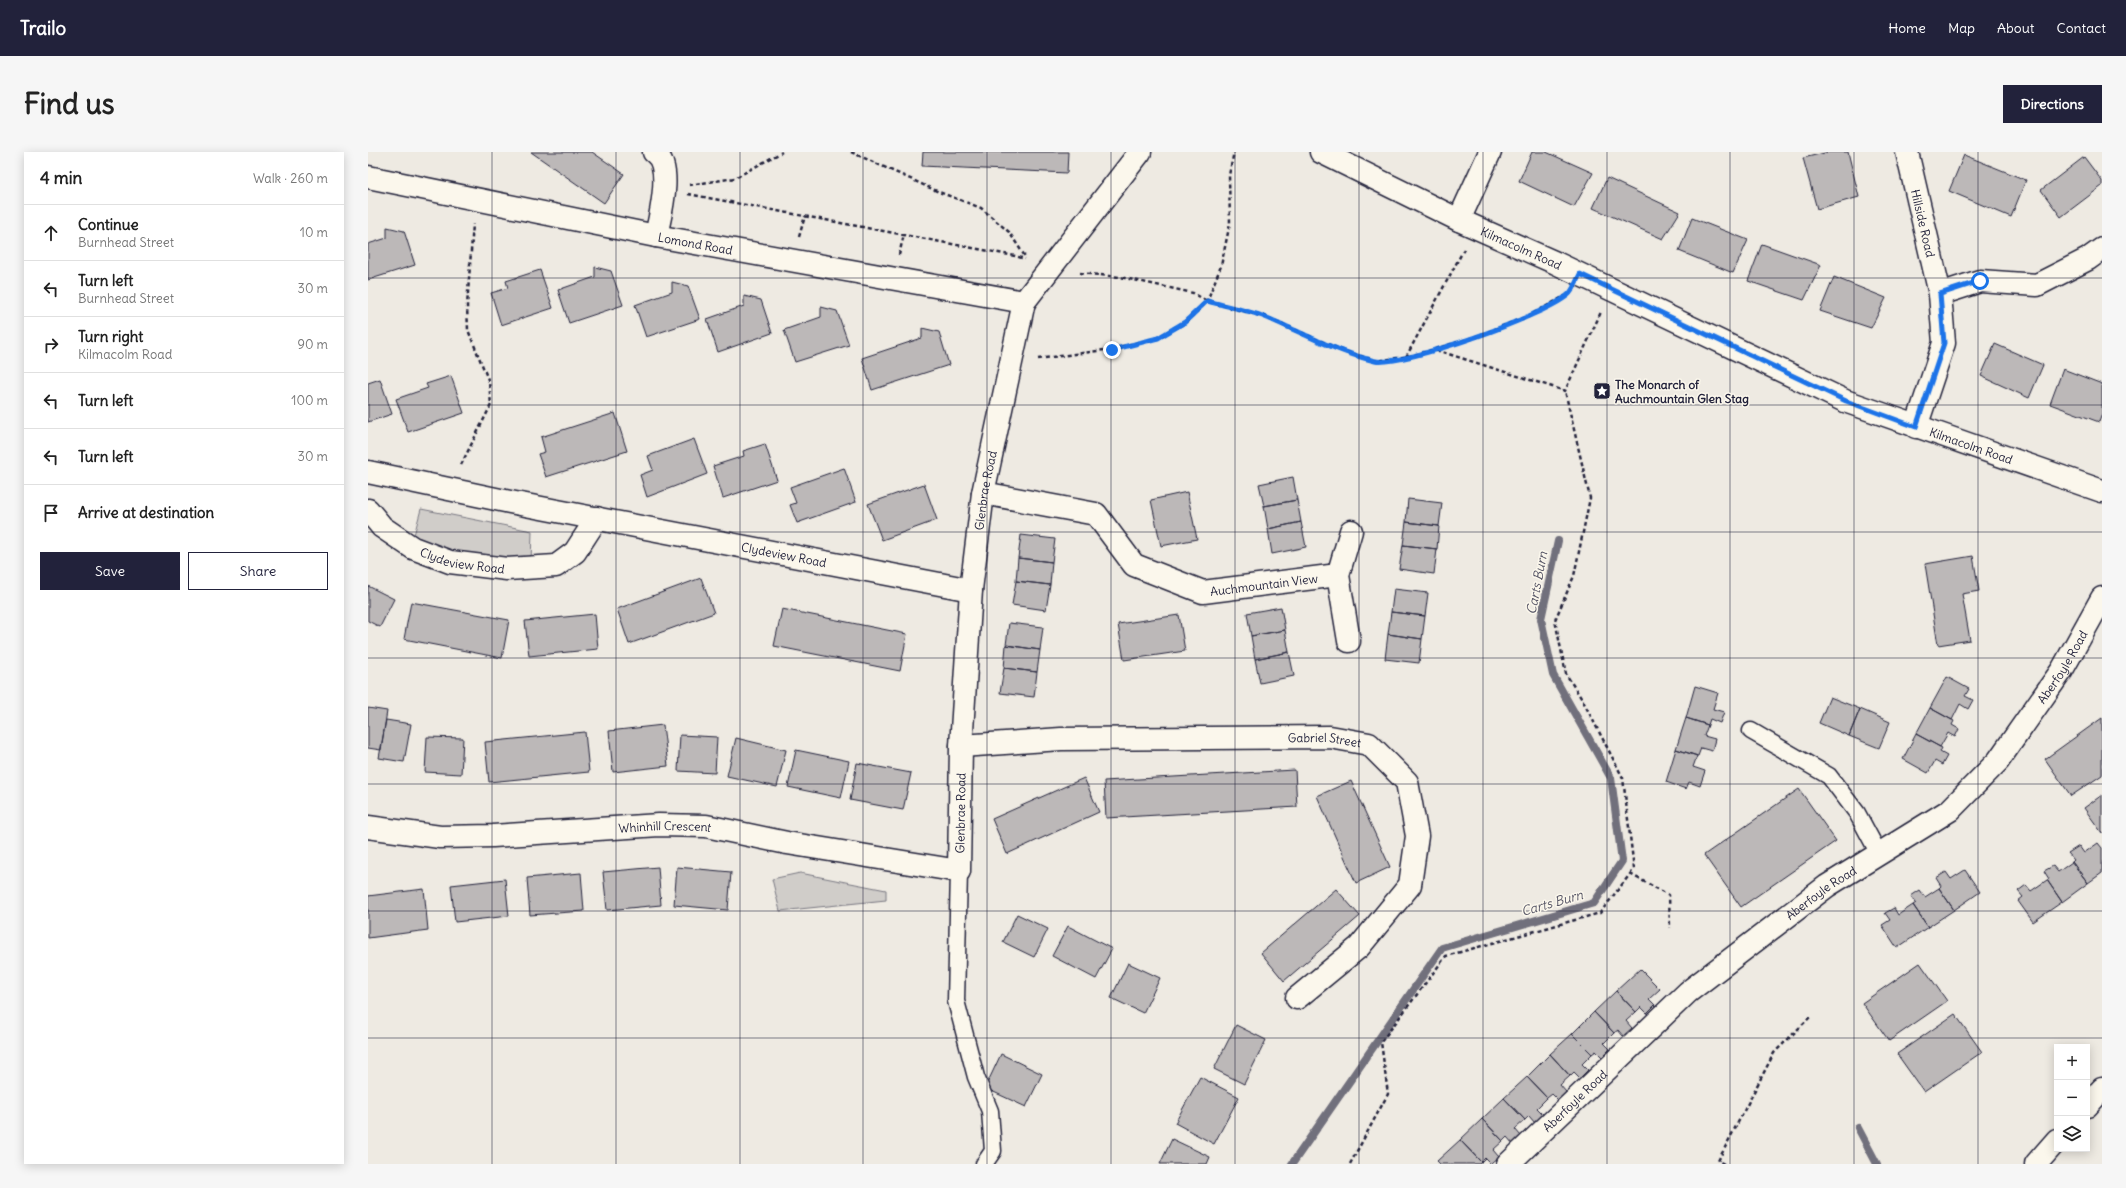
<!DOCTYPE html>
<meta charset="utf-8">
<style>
:root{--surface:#fff;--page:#f6f6f6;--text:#222;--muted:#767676;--line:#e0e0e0;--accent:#22223b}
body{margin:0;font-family:Delius,sans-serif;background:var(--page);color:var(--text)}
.controls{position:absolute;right:12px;bottom:12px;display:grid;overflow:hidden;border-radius:0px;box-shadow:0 2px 10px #0003}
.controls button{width:36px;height:36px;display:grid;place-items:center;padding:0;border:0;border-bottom:1px solid var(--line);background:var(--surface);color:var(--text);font:20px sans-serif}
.stop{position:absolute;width:12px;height:12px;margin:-9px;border:3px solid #1a73e8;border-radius:50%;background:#fff}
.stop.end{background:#1a73e8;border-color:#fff;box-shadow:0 1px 4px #0008}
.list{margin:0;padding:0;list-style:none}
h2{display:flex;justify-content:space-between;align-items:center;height:52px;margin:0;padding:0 16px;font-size:17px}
h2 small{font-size:13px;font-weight:400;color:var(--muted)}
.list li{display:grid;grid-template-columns:26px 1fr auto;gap:12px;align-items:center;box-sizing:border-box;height:56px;padding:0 16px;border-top:1px solid var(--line)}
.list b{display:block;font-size:15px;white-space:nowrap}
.list p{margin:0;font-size:13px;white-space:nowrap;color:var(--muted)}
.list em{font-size:13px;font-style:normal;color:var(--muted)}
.actions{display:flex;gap:8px;padding:12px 16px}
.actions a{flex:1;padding:9px 0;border:1px solid var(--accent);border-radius:0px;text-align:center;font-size:14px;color:var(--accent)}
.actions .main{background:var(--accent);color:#fff}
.icon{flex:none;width:22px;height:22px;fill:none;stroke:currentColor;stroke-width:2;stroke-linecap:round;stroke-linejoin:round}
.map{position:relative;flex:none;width:1734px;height:1012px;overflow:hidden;border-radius:0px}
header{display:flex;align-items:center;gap:24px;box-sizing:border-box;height:56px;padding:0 20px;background:var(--accent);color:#fff}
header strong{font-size:19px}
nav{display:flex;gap:22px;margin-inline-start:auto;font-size:14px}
.intro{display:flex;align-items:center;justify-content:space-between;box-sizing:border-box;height:96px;padding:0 24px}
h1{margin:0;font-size:28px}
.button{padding:10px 18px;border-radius:0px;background:var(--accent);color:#fff;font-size:14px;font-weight:700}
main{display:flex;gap:24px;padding:0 24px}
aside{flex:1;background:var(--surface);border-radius:0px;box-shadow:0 2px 10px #0003}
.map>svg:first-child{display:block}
.green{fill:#d0cdc9;stroke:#797882}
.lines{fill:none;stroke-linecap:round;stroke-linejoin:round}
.stream{stroke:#716f7c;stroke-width:8}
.building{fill:#bcb8b8;stroke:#22223b}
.lane-casing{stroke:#22223b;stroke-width:19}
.street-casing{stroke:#22223b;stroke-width:25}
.secondary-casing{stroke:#22223b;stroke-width:25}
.path{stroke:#22223b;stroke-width:2.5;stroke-dasharray:4 3;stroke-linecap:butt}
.lane{stroke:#fbf7ec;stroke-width:16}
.street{stroke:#fbf7ec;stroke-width:22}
.secondary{stroke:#fbf7ec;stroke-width:22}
.route{stroke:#1a73e8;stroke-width:5}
.grid{fill:none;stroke:#22223b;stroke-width:1;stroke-opacity:0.55}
.labels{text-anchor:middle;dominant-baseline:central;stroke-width:3;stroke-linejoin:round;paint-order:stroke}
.street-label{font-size:12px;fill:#22223b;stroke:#fbf7ec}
.poi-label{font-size:12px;font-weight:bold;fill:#22223b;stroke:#fbf7ec;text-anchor:start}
.water-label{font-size:13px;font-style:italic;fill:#575666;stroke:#fbf7ec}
</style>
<header>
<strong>Trailo</strong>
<nav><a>Home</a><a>Map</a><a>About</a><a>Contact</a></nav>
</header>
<div class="intro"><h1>Find us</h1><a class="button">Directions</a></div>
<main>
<aside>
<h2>4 min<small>Walk · 260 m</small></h2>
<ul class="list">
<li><svg class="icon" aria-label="ahead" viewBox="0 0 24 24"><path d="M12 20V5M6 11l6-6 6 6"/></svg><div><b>Continue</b><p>Burnhead Street</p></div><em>10 m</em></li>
<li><svg class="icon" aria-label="left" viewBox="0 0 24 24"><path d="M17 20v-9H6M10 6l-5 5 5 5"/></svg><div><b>Turn left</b><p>Burnhead Street</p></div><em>30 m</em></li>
<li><svg class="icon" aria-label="right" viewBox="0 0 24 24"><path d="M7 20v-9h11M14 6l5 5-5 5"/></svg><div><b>Turn right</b><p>Kilmacolm Road</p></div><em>90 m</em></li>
<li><svg class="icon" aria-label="left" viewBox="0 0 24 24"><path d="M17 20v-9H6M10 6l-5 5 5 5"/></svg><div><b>Turn left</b></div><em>100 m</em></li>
<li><svg class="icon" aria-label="left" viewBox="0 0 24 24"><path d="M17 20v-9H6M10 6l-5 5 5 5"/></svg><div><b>Turn left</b></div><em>30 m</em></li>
<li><svg class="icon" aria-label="arrive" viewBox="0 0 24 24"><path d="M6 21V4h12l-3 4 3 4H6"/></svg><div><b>Arrive at destination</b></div></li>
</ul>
<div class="actions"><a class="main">Save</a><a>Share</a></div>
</aside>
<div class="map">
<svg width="1734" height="1012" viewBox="0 0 1734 1012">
<rect width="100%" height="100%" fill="#eeeae2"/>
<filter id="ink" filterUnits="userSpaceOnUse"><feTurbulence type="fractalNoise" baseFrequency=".025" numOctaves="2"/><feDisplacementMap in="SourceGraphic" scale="8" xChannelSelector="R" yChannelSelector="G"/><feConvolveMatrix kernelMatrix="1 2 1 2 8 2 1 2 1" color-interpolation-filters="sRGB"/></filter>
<g filter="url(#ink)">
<path class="green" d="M53,357L164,379L163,411L91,402L45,387Z
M432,721L518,738V748L412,759L404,727Z"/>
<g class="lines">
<path class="stream" d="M1490,976L1509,1012
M924,1012L1074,796L1226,751L1254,709L1243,626L1185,523L1173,467L1190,389"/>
</g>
<path class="building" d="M163,0H224L256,22L236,51Z
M555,0H700L699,21L554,14Z
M1164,0H1178L1225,21L1206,55L1151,29Z
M1461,0H1480L1491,45L1449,57L1435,6Z
M1596,3L1658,28L1643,65L1581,39Z
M1716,5L1734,29V34L1693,65L1673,38Z
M1239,26L1312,60L1295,87L1225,56Z
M1324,66L1380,88L1365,121L1311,99Z
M19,75L36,79L47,113L0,128V92L19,86Z
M1394,92L1453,113L1436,148L1380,129Z
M227,115L243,119L255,153L201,171L190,138L227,125Z
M172,118L185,156L133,173L123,141L140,136L138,129Z
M1466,125L1518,146L1503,176L1452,159Z
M304,130L320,134L332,167L278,185L267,153L304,140Z
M376,144L393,148L404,181L350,200L339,167L376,154Z
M453,155L469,159L481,193L427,210L416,178L453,165Z
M554,176L571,180L581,213L504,238L494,206L554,186Z
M1627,192L1675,213L1661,246L1613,224Z
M1695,217L1734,232V262L1731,270L1682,252Z
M83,224L96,261L40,280L28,247L60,236L58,232Z
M12,227L24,262L0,270V231Z
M247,261L259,299L178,325L170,302L177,300L173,285Z
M326,287L339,322L279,345L272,323L285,318L280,304Z
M397,292L409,328L355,346L345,314L376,304L375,299Z
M476,316L488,350L429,371L422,353L428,351L422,335Z
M925,325L929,348L896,354L891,332Z
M556,332L569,368L514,388L500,352Z
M819,340L829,387L793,394L783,348Z
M1040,347L1074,351L1071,374L1038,370Z
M929,348L933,370L900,377L896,354Z
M933,370L938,395L904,402L900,377Z
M1038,370L1071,374L1069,397L1035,393Z
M653,383L687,387L684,410L650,406Z
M1035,393L1069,397L1066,422L1031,417Z
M1605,404L1611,439L1594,442L1602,488L1570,493L1557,412Z
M650,406L684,410L682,433L648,429Z
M333,426L346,461L261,492L249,457Z
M648,429L682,433L678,458L644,453Z
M0,434L26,447L12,475L0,469Z
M1026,437L1060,441L1057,464L1023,460Z
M43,450L141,468L134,506L36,487Z
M913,455L917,478L883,484L879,461Z
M414,457L539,482L532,519L406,494Z
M1023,460L1057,464L1054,487L1020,482Z
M227,462L230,497L161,504L157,469Z
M811,463L817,499L756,508L750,472Z
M641,471L675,475L672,498L638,493Z
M917,478L921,500L887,507L883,484Z
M1020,482L1054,487L1051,511L1017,507Z
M638,493L672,498L669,520L636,516Z
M921,500L926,524L892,531L887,507Z
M636,516L669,520L666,545L632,541Z
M1579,525L1601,537L1597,544L1605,548L1600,557L1592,552L1584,568L1562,556Z
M1327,534L1350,541L1345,557L1356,560L1352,571L1342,567L1340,573L1318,566Z
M1462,545L1492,557L1481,584L1451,571Z
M0,556L19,559L13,598L0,596Z
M1562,556L1586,569L1584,573L1591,577L1587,585L1580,581L1572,595L1548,582Z
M1492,557L1522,570L1511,596L1481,584Z
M1318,566L1340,573L1336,584L1347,587L1344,599L1333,596L1330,604L1308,597Z
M1734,566V623L1703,644L1677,607Z
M18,568L43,572L36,610L11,606Z
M295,573L300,614L245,620L241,579Z
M217,580L221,620L121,630L117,590Z
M1548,582L1574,596L1572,600L1579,604L1574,613L1567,609L1560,621L1535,607Z
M312,583L349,585L347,621L310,619Z
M59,585L95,586L93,622L57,620Z
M368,586L418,598L409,635L359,624Z
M1308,597L1329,604L1325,615L1337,619L1332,634L1321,630L1318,637L1298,630Z
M428,598L481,609L473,646L420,635Z
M489,611L543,621L535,658L482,648Z
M927,618L929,655L738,666L736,629Z
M716,626L731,660L639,702L624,667Z
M983,629L1022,715L988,731L949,644Z
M1431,637L1468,689L1373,755L1336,703Z
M1734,643V681L1716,656Z
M1730,691L1734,696V721L1720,731L1704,710L1706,708L1700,701L1711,694L1716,701Z
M1704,710L1720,731L1694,750L1679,728L1681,727L1676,719L1685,714L1690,720Z
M290,715L293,753L239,758L235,720Z
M309,715L363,720L360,758L306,753Z
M1597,718L1612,740L1586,758L1571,736L1573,734L1568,726L1578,720L1583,727Z
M213,721L216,759L162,763L159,726Z
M137,727L141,764L87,770L83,733Z
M1679,728L1694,750L1665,770L1650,749L1655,745L1650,739L1658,733L1663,739Z
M1571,736L1586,758L1560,775L1545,753L1548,751L1543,744L1552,738L1557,745Z
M56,737L60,778L0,786V744Z
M968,737L992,764L916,829L893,801Z
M1545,753L1560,775L1529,796L1514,773L1522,768L1517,761L1526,756L1530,763Z
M649,762L680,777L666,805L635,790Z
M700,774L744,797L728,827L684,804Z
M760,811L792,826L775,861L743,846Z
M1552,811L1579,849L1521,889L1494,851Z
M1272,817L1292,837L1281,847L1287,853L1279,861L1273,855L1268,860L1248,839Z
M1248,839L1268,860L1258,869L1264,876L1255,884L1250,878L1246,881L1226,860Z
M1226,860L1246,881L1236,891L1242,897L1234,905L1228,899L1224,902L1204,882Z
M1587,862L1614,900L1556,940L1529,902Z
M868,873L898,888L876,932L846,917Z
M1204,882L1224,902L1214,912L1220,918L1212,926L1206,920L1202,924L1182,902Z
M633,902L674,922L658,955L617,936Z
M1182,902L1202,924L1192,933L1198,940L1190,948L1184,942L1179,946L1159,925Z
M832,925L871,945L846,992L807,971Z
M1159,925L1179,946L1169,956L1175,962L1167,971L1161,964L1157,968L1136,946Z
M1136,946L1157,968L1147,977L1153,984L1145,992L1139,985L1135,989L1114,967Z
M1114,967L1135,989L1125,998L1131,1005L1123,1012L1117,1006L1113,1010L1092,988Z
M804,987L842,1005L839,1012H792Z
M1092,988L1113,1010L1111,1012H1072L1069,1009Z"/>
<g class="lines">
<defs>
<path id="lane" d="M1383,579L1461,624L1489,661L1511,702
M591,719L588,849L608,925L622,959L625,999L616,1012"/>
<g id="street">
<path d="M286,0C306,14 292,64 288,84"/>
<path id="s1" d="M1539,0L1572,142"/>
<path id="s2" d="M0,25L288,84L656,150"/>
<path d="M1091,68L1122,0"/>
<path d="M1548,275L1576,191L1572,142L1612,129L1669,133L1720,107L1734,97"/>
<path id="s3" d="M0,320L142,350L603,438"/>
<path id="s4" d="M615,341L728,362L766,413L835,440L970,423"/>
<path id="s5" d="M0,358L14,375L45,396L82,410L139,417L188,414L207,400L229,366"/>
<path d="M981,489L970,423L983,379"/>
<path id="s6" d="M593,594L693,587L962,585L1001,592L1039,630L1049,684L1042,733L991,795L929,846"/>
<path id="s7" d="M0,675L72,685L125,684L291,673L338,674L419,691L591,719L593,594L603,438L615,341L656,150L772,0"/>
<path d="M1719,954L1734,937"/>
<path id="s8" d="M1140,1012L1320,840L1459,734L1582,658L1630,609L1694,518L1734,446"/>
<path d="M1668,1012L1689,988"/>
</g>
<g id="secondary">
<path id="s9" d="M953,0L1091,68L1188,111L1477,249L1734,339"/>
</g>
</defs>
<use href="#lane" class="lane-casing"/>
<use href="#street" class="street-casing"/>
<use href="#secondary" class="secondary-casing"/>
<path class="path" d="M483,0L571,40L613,56L641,80L658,106
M321,33L367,26L414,0
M320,42L647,104L657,107
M431,85L437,64
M531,103L536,82
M712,121L752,125L825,141L839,149L895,164L975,199L1008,209L1044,204L1105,186L1161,164L1197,144
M1068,198L1197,239L1233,160
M1038,205L1096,97
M670,207L744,197L790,186L817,170L839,149L853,114L862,71L861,23L866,0
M93,313L123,253L121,230L100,178L99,154L105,72
M1262,722L1301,743L1302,776
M982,1012L1020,942L1013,890L1078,804L1232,761L1266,717L1255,626L1215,549L1198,522L1187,468L1206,424L1222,346L1197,239
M1356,1012L1350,1009L1406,901L1443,864"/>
<use href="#lane" class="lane"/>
<use href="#street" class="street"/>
<use href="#secondary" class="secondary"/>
</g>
</g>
<g class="lines" filter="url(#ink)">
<path class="route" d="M744,198L790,186L817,170L839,149C858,154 879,158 897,165C933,180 968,200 1007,209C1033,215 1183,162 1202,141C1206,136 1209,128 1212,122L1478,249L1548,275L1576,191L1572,142L1612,129"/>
</g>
<path class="grid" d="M124,0V1012M248,0V1012M372,0V1012M495,0V1012M619,0V1012M743,0V1012M867,0V1012M991,0V1012M1115,0V1012M1239,0V1012M1362,0V1012M1486,0V1012M1610,0V1012M0,126H1734M0,253H1734M0,380H1734M0,506H1734M0,632H1734M0,759H1734M0,886H1734"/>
<defs>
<symbol id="sight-square" viewBox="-11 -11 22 22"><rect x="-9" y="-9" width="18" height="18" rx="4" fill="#22223b" stroke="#fbf7ec"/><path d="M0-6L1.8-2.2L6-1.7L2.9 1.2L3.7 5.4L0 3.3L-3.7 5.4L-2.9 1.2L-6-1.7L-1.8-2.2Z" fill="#fff"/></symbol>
</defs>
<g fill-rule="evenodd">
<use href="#sight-square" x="1224" y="229" width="20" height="20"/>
</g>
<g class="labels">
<g class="street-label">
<text stroke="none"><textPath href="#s1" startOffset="73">Hillside Road</textPath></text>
<text stroke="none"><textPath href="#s2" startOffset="334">Lomond Road</textPath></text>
<text stroke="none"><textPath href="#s9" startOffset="222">Kilmacolm Road</textPath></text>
<text stroke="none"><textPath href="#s9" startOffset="714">Kilmacolm Road</textPath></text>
<text stroke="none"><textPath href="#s7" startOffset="978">Glenbrae Road</textPath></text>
<text stroke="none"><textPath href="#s3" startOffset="424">Clydeview Road</textPath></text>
<text stroke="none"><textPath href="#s5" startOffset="111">Clydeview Road</textPath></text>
<text stroke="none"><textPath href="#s4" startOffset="314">Auchmountain View</textPath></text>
<text stroke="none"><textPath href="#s8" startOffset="751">Aberfoyle Road</textPath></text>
<text stroke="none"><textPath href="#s6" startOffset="364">Gabriel Street</textPath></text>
<text stroke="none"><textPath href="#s7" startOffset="654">Glenbrae Road</textPath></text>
<text stroke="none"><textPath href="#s7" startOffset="298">Whinhill Crescent</textPath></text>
<text stroke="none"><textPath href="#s8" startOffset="415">Aberfoyle Road</textPath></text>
<text stroke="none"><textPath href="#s8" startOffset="92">Aberfoyle Road</textPath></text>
</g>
<g class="poi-label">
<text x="1247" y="232">The Monarch of<tspan x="1247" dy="14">Auchmountain Glen Stag</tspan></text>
</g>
<g class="water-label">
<text transform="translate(1169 431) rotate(-79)">Carts Burn</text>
<text transform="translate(1184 751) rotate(-16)">Carts Burn</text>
</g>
</g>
</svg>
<div class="controls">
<button>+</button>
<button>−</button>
<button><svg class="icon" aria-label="layers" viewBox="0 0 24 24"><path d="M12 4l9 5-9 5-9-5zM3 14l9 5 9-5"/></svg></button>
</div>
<div class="stop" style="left:1612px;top:129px"></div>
<div class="stop end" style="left:744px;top:198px"></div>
</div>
</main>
